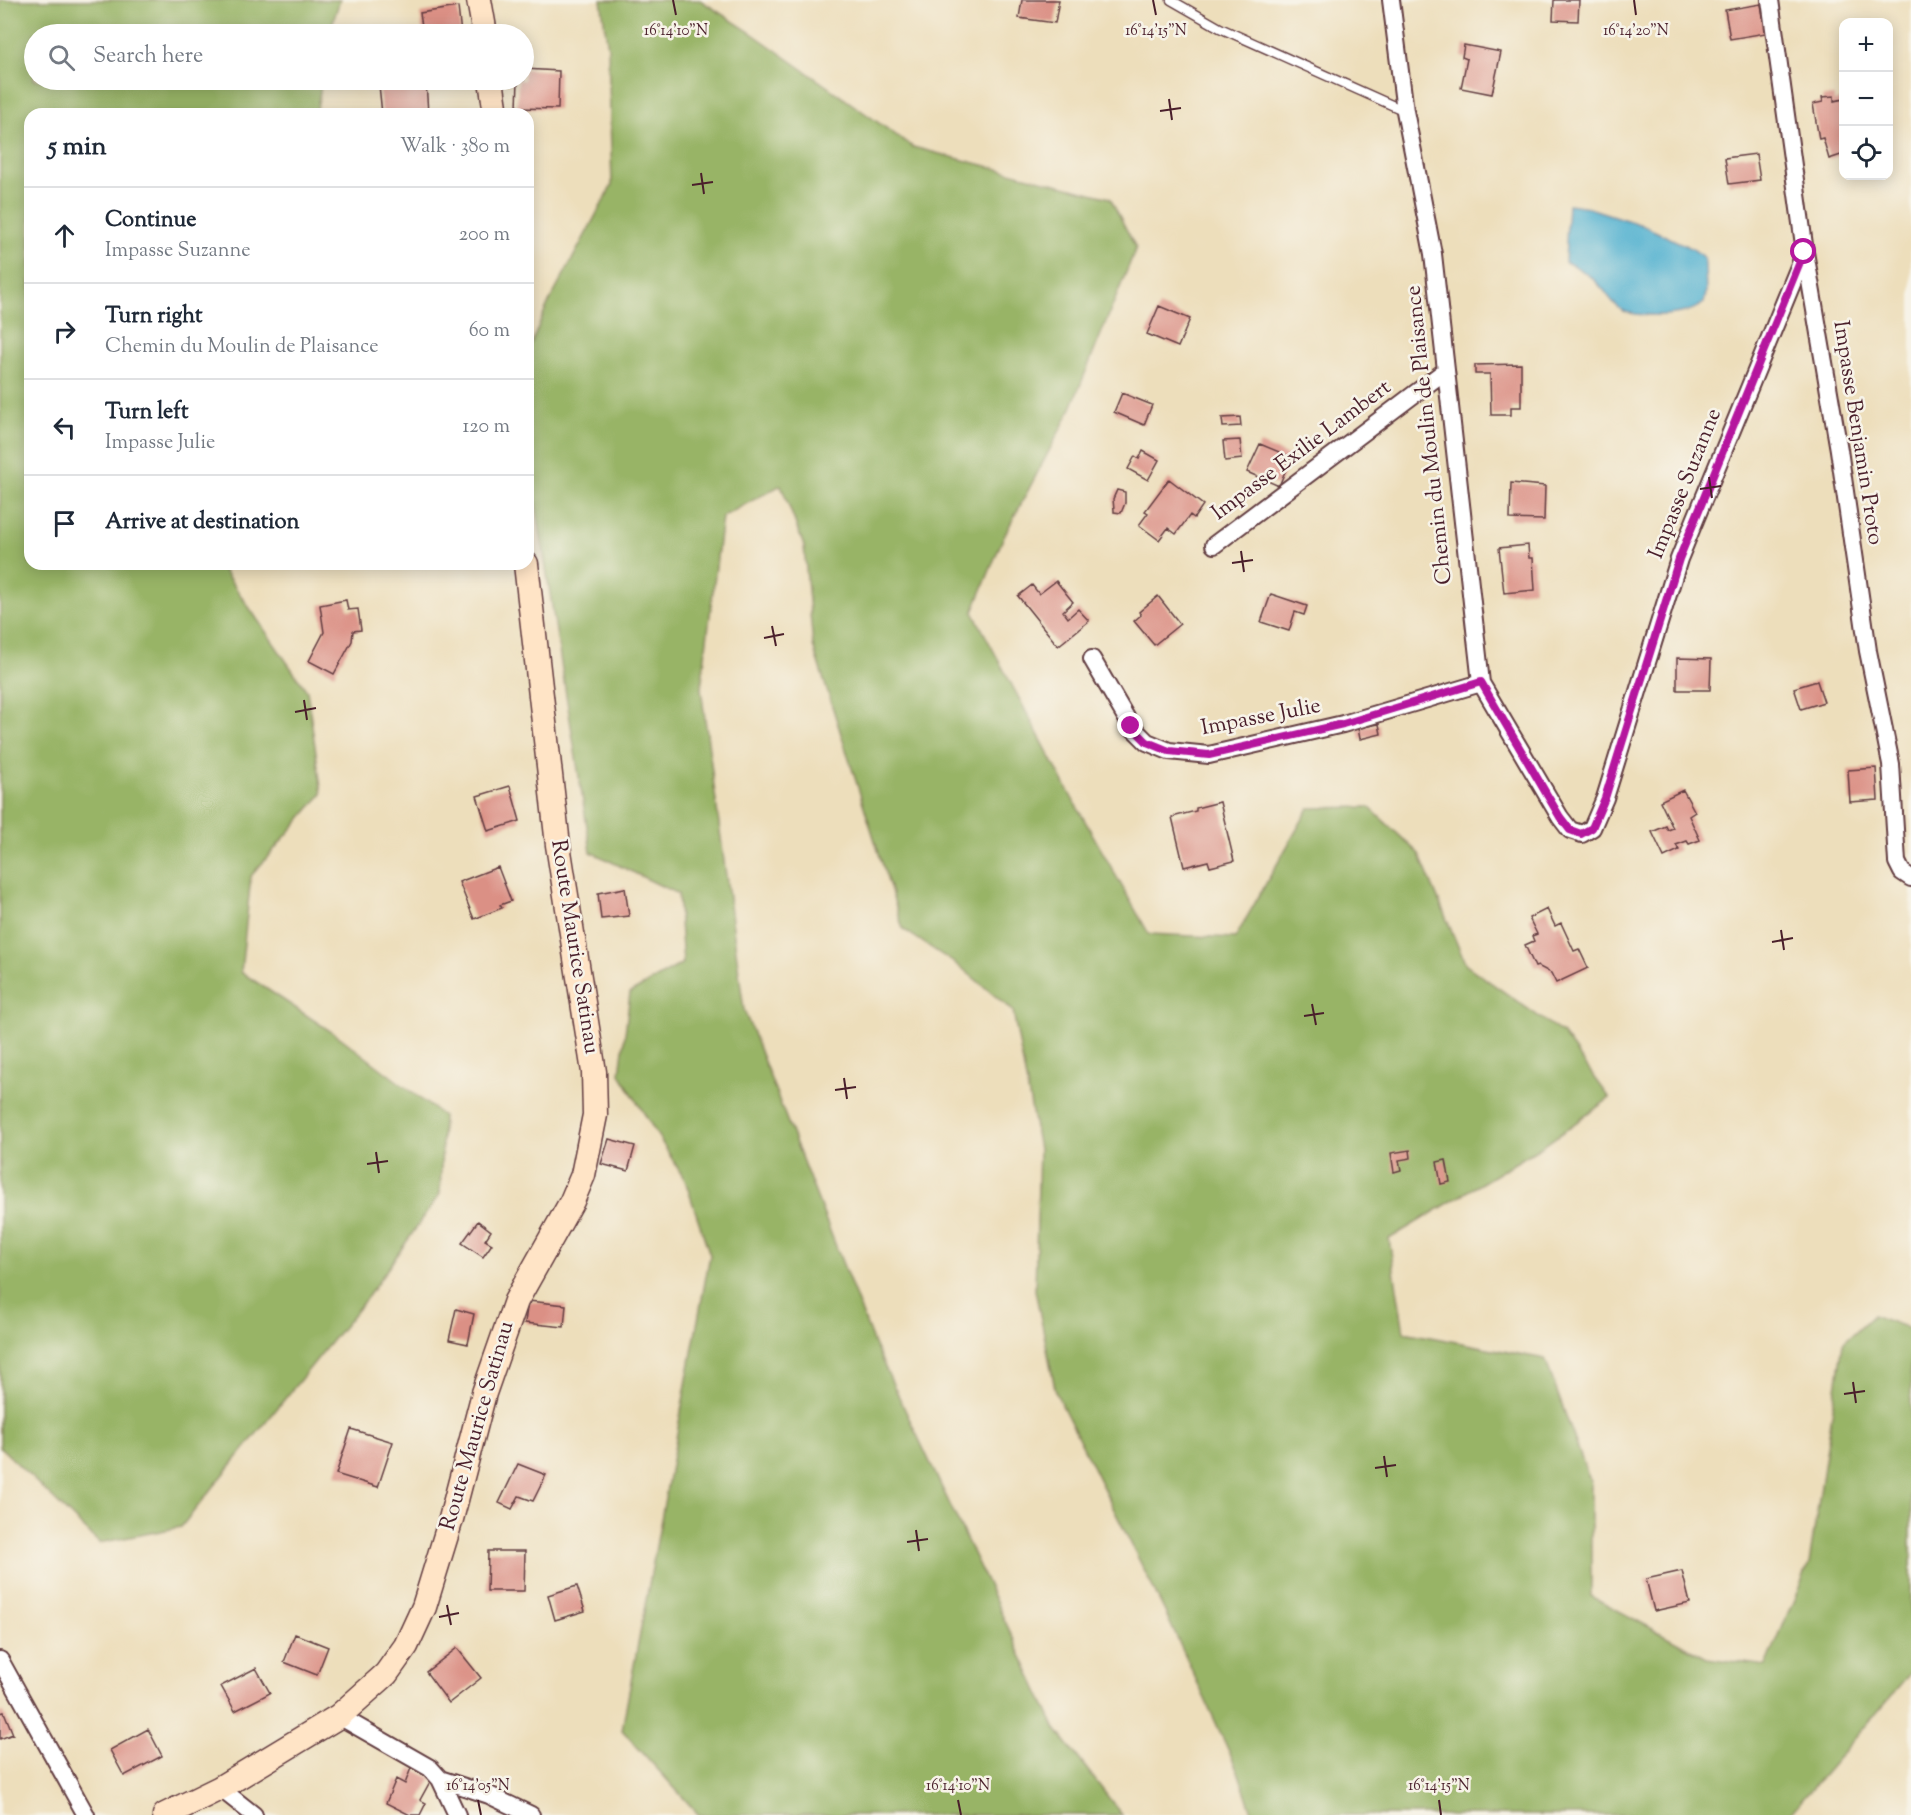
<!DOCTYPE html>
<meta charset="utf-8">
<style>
:root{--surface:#fff;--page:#f6f6f7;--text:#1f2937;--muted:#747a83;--line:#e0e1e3}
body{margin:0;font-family:"Sorts Mill Goudy",serif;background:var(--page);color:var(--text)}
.controls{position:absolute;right:18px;top:18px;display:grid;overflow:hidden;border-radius:12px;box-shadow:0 3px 15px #0003}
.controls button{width:54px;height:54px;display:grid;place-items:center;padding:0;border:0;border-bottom:2px solid var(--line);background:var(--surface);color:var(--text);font:30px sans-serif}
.stop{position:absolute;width:18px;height:18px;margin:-14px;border:4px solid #b5179e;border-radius:50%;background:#fff}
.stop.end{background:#b5179e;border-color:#fff;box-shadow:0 2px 6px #0008}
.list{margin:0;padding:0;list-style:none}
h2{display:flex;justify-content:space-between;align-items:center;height:78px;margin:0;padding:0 24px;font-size:26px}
h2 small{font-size:20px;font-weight:400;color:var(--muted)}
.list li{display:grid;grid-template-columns:39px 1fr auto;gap:18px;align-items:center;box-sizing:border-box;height:96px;padding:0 24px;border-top:2px solid var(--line)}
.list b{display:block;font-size:22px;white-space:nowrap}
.list p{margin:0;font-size:20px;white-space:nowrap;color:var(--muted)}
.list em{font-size:20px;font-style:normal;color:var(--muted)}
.icon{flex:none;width:33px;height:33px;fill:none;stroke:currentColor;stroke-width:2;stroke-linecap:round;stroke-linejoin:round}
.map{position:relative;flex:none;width:1911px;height:1815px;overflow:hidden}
.search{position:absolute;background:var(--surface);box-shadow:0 3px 15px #0003;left:24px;top:24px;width:510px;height:66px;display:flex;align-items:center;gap:15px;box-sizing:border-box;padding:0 21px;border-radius:33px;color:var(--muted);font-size:22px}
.panel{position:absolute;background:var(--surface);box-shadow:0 3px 15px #0003;left:24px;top:108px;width:510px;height:462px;border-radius:18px}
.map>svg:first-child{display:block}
.forest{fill:#98b466;stroke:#716a48;stroke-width:1.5}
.water{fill:#51b1d0;stroke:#4e687e;stroke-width:1.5}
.building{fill:#db9085}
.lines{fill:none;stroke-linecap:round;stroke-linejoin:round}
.lane-casing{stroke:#623c41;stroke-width:11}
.street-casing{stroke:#623c41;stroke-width:20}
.secondary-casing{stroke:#623c41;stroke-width:27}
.lane{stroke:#fff;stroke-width:8}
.street{stroke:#fff;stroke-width:16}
.secondary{stroke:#ffe4c6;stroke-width:24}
.route{stroke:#b5179e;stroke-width:8}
.ticks{fill:none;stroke:#4a1f2b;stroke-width:2}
.labels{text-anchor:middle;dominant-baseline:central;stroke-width:5;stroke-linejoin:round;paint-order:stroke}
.street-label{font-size:22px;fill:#4a1f2b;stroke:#f7f3e8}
.ticks-label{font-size:15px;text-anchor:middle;fill:#4a1f2b;stroke:#f7f3e8;stroke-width:5;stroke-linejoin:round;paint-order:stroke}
</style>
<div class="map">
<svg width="1911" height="1815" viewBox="0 0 1911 1815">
<rect width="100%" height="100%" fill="#f7f3e8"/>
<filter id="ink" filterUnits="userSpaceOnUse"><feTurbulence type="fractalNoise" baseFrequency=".0167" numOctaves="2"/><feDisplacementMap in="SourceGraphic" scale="12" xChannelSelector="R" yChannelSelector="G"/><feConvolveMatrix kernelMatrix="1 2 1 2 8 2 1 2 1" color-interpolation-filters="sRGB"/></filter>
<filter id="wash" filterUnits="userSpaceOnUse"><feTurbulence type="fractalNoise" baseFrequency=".008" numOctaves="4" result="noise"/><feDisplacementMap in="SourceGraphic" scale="24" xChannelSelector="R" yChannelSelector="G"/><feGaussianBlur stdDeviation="1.35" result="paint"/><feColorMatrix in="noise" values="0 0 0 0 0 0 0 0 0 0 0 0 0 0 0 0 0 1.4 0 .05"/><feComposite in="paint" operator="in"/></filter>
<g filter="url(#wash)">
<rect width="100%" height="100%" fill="#eddebb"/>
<path class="forest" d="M0,0H340L329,34H34V80H322L316,114H30V564H219L307,691L322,794L251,876L241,972L341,1038L443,1116L440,1194L369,1295L181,1527L99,1543L0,1447Z
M601,0H700L750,32L913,147L1110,198L1136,248L1069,413L1003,538L973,612L1072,798L1149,934L1235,938L1309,808L1369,807L1419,854L1466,965L1562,1033L1610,1098L1543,1146L1389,1239L1404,1332L1545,1359L1591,1484V1596L1707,1658L1766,1666L1809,1564L1843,1343L1873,1315L1911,1329V1673L1789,1815H1253L1238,1771L1165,1612L1056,1393L1035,1290L1039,1149L1013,1011L963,969L903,929L813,646L804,546L781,485L722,517L701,689L744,1010L874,1344L1056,1729L1122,1815H699L622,1730L710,1255L685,1180L620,1074L630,993L683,963L678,894L591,852L528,455V352L545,310L612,185L608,48Z"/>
<path class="water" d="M1568,204L1583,206L1642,225L1693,249L1704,258L1705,264L1706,293L1704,303C1691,312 1679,314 1664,315C1651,315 1638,316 1626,312C1616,308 1610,298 1603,289C1593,278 1580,267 1565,262Z"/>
<g id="blocks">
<path class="building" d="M1022,0H1059L1055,23L1019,18Z
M1554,0H1579L1578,21L1553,20Z
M1761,4L1766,33L1730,39L1725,10Z
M458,7L461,34H423L420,13Z
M1464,45L1501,52L1492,94L1461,88L1467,59L1462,57Z
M524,69L559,71L558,109L517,108L518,80H524Z
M426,81L428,114H382L379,85Z
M1834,96V101L1844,99V154L1829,159L1823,138L1819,139L1813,104L1823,102L1822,97Z
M1756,154L1760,180L1729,184L1725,158Z
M1159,306L1190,319L1178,347L1147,334Z
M1521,364V407H1511V415H1491L1490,374H1475V365Z
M1122,393L1152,405L1144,425L1114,412Z
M1240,417L1241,426L1223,427L1222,418Z
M1240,440L1242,459L1225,461L1223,441Z
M1260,444L1291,457L1279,486L1247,472Z
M1143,451L1159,460L1148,480L1128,469L1135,456L1139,459Z
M1169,479L1203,505L1194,518L1190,515L1176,534L1168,528L1159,540L1139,525L1148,513L1145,511Z
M1511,483L1545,486L1544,520L1510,519Z
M1117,490L1125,492V503L1121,513L1114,512V510L1113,499Z
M1528,545L1529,558H1533L1535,590L1504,593L1499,548Z
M1056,581L1073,602L1063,611L1068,618L1078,609L1089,621L1058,646L1018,596L1032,585L1039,594Z
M1271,594L1307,606L1304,615L1295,612L1289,631L1261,622Z
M1158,596L1180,624L1154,645L1134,621L1141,615L1139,612Z
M346,600L348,610L358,609L361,630L353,631L352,641L334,674L309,661L324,632L320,605Z
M1677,658L1711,659L1710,690H1677Z
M1817,681L1824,702L1801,709L1794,688Z
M1379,724L1381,734L1360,739L1358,728Z
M1876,768L1878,800L1850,802L1848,770Z
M510,786L520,821L488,831L477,796Z
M1683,790L1695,812L1689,816L1700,840L1689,844L1687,841L1676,845L1679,850L1664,857L1652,832L1666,826L1668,830L1673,828L1660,801Z
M1220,802L1234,861L1210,867L1208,861L1184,867L1172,817L1196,811V808Z
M498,867L511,901L500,905L502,908L474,919L459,882Z
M625,888L629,916L601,919L598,893Z
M1547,909L1555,926L1561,923L1574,951L1579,949L1588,968L1556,983L1551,973L1538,966L1535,967L1525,945L1534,941L1532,936L1537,934L1529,918Z
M609,1139L635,1146L628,1171L601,1164Z
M1410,1150L1411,1158L1399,1160L1401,1170L1394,1172L1391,1153Z
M1446,1160L1450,1182L1441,1184L1437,1162Z
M478,1221L491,1231L485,1240L492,1244L483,1257L462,1243Z
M528,1301L566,1305L564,1327L525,1323Z
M456,1309L474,1314L468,1344L449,1340Z
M351,1429L393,1442L378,1487L336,1474Z
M518,1464L546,1475L533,1501L519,1496L512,1509L499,1503Z
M488,1551H525L524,1591H487Z
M1682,1571L1690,1603L1654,1611L1646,1579Z
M577,1586L585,1611L555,1620L548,1595Z
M295,1634L328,1647L317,1675L284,1662Z
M457,1648L481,1678L449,1703L426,1672Z
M256,1668L270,1693L235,1711L221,1686Z
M4,1712L13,1734L0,1739V1713Z
M148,1729L162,1756L124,1776L110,1750Z
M411,1768L432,1778L420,1800L426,1803L420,1815H410L386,1803L396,1779L405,1784Z"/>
</g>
</g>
<g filter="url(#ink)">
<use href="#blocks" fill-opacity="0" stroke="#623c41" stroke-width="1.5"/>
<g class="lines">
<defs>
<path id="lane" d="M1171,0L1220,28L1405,111"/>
<path id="street" d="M1391,0L1405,111L1433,254L1481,683L1560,817L1570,830L1582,834L1592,828L1605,798L1679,559L1805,252
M1770,0L1805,252L1839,450L1868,651L1891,764L1897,862L1902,872L1911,878
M1214,545L1445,371
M1092,659L1131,726L1147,742L1169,751L1209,755L1343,724L1481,683
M0,1660L86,1815
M339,1716L430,1768L440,1779L457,1815
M440,1779L489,1795L531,1815
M220,1788L254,1815"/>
<path id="secondary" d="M479,0L485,34
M491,80L496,114
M165,1815L220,1788L339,1716L386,1674L406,1646L424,1607L451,1519L484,1393L516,1301L572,1201L583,1175L595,1115L594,1072L558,845L526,564"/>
</defs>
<use href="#lane" class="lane-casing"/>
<use href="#street" class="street-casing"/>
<use href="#secondary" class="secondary-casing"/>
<use href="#lane" class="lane"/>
<use href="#street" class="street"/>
<use href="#secondary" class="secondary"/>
</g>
</g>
<g class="lines" filter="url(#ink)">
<path class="route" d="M1131,726L1147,742L1169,751L1209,755L1343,724L1481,682L1560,817L1570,830L1581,834L1592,828L1605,798L1679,559L1804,252"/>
</g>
<path class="ticks" d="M673,0L676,15M1153,0L1156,15M1634,0L1636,15M1169,99L1172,120M1160,111L1181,108M701,173L704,194M692,185L713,182M1709,477L1712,498M1700,489L1721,486M1241,551L1244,572M1232,563L1253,560M772,626L776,646M764,638L784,634M304,700L307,720M295,712L316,708M1781,930L1784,950M1772,942L1793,938M1312,1004L1316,1025M1304,1016L1324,1013M844,1078L847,1099M835,1090L856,1087M376,1152L379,1173M367,1164L388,1161M1853,1382L1856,1403M1844,1394L1865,1391M1384,1456L1387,1477M1375,1468L1396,1465M916,1530L919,1551M907,1542L928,1539M447,1605L451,1625M439,1617L459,1613M478,1800L481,1815M958,1800L961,1815M1439,1800L1441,1815"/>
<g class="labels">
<g class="street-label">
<text transform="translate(1857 433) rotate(81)">Impasse Benjamin Proto</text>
<text transform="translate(1430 435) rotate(-96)">Chemin du Moulin de Plaisance</text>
<text transform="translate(1302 451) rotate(-37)">Impasse Exilie Lambert</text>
<text transform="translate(1686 484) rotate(-68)">Impasse Suzanne</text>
<text transform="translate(1261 718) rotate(-11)">Impasse Julie</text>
<text transform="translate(574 947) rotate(81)">Route Maurice Satinau</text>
<text transform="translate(478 1426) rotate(-74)">Route Maurice Satinau</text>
</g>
</g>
<g class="ticks-label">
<text x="676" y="35">16°14'10"N</text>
<text x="1156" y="35">16°14'15"N</text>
<text x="1636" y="35">16°14'20"N</text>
<text x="478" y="1790">16°14'05"N</text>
<text x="958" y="1790">16°14'10"N</text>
<text x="1439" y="1790">16°14'15"N</text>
</g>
</svg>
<div class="controls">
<button>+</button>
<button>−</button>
<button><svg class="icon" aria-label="locate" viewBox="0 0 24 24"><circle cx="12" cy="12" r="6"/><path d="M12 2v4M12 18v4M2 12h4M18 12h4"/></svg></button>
</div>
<div class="stop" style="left:1804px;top:252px"></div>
<div class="stop end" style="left:1131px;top:726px"></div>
<div class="search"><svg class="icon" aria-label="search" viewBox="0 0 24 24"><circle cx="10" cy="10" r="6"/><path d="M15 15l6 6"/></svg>Search here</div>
<section class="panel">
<h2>5 min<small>Walk · 380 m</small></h2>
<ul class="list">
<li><svg class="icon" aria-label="ahead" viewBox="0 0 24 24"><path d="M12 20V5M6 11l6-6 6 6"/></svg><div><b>Continue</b><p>Impasse Suzanne</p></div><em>200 m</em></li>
<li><svg class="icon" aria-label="right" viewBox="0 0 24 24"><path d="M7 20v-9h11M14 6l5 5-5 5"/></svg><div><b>Turn right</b><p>Chemin du Moulin de Plaisance</p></div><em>60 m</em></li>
<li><svg class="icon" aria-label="left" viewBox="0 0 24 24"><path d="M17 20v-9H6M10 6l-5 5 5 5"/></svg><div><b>Turn left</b><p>Impasse Julie</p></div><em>120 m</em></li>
<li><svg class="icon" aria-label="arrive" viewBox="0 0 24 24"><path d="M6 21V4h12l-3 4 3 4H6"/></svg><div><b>Arrive at destination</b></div></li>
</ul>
</section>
</div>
